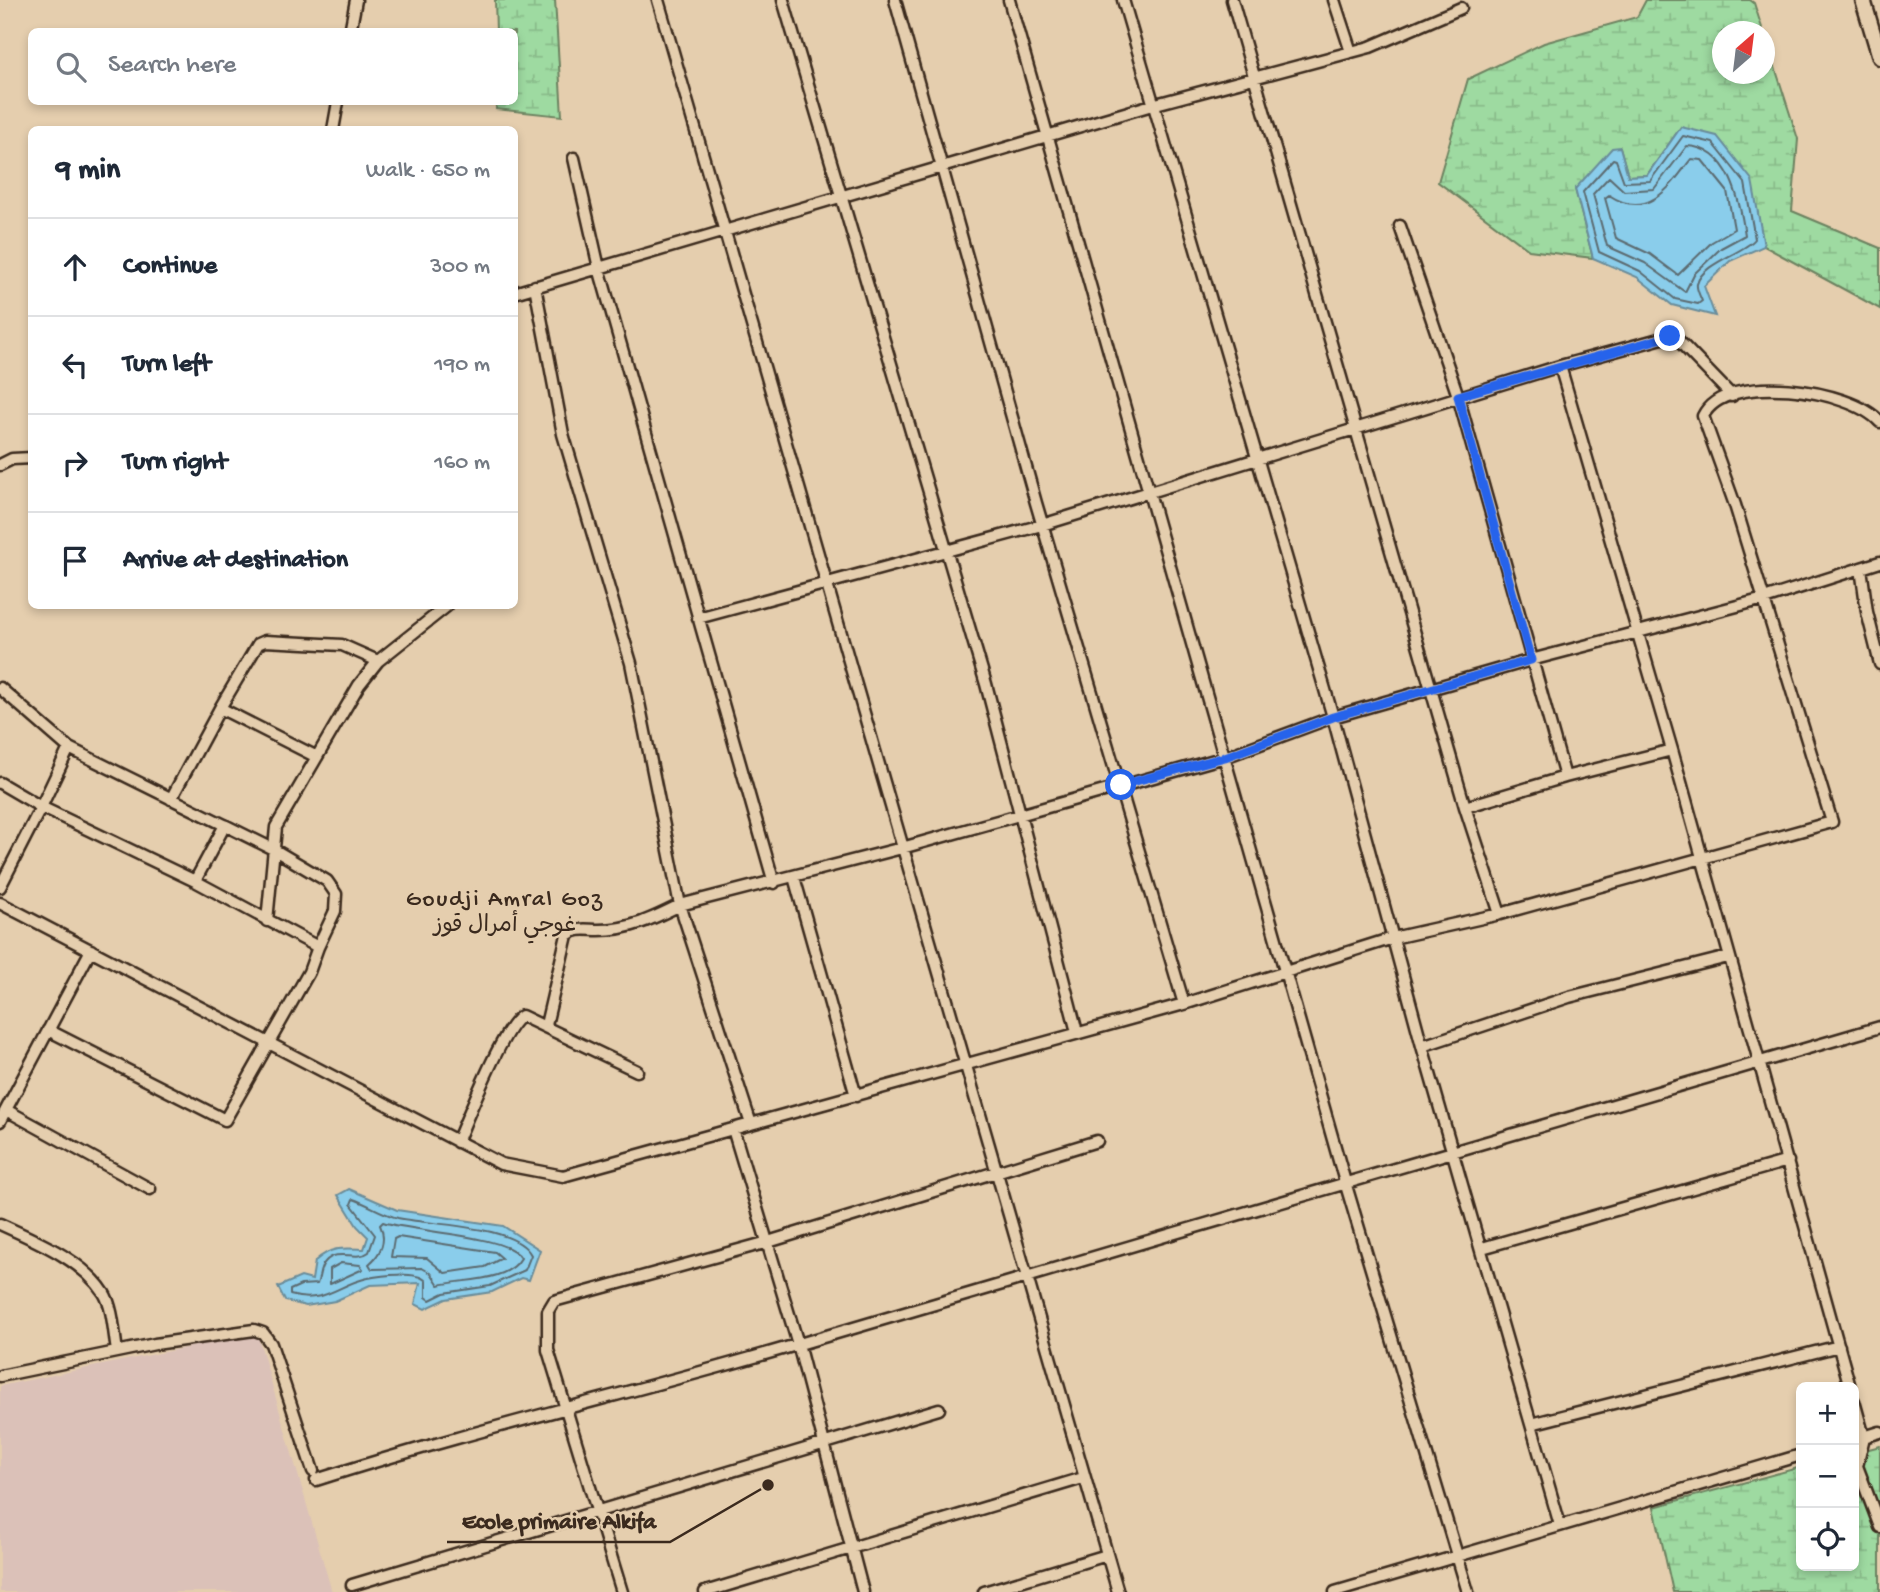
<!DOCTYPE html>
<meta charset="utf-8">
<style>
:root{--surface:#fff;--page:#f6f6f7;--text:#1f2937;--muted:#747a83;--line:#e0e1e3}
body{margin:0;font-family:"Gochi Hand","Playpen Sans Arabic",sans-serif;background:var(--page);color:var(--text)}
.controls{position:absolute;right:21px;bottom:21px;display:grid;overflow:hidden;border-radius:10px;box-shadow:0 4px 10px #0003}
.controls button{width:63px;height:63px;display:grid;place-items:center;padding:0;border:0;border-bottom:2px solid var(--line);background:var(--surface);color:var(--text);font:35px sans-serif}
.compass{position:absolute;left:1712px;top:21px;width:63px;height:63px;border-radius:50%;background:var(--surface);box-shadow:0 4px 10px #0003;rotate:28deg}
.stop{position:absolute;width:21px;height:21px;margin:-16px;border:5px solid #2563eb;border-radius:50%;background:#fff}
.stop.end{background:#2563eb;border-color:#fff;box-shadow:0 2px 7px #0008}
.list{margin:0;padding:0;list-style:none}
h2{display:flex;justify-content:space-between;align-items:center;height:91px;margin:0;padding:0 28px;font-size:30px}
h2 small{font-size:23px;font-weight:400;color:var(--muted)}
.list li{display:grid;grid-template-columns:46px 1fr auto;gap:21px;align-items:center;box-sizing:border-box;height:98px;padding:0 28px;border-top:2px solid var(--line)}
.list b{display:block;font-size:26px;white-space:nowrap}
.list em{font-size:23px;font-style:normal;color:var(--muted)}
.icon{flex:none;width:38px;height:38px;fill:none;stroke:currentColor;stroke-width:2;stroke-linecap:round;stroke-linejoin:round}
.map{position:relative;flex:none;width:1880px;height:1592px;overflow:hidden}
.search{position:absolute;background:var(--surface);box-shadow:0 4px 10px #0003;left:28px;top:28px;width:490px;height:77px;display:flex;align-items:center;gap:18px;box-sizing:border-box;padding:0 24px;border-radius:10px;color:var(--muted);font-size:26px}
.panel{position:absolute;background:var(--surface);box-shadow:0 4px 10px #0003;left:28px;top:126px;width:490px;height:483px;border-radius:10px}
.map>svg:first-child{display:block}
.built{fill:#dbc1b8}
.wetland{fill:url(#wetland-marsh);stroke:#6c8260;stroke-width:2}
.water{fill:#8acdeb;stroke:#6a8c99;stroke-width:2}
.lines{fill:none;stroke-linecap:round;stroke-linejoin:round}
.shore{stroke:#5b6b70;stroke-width:2}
.minor-casing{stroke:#3b2a1e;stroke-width:15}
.highway-casing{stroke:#3b2a1e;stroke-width:19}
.minor{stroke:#e5ceae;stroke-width:10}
.highway{stroke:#e5ceae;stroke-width:14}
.route{stroke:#2563eb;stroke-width:9}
.labels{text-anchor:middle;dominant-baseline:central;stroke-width:5;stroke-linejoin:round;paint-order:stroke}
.neighbourhood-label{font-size:23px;letter-spacing:2px;fill:#3b2a1e;stroke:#e5ceae}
.leader{fill:none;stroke:#3b2a1e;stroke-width:2.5}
.callout-dot{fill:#3b2a1e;stroke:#e5ceae;stroke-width:2.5}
.callout-label{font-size:23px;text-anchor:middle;font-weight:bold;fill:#3b2a1e;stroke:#e5ceae;stroke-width:5;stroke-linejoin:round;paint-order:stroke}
</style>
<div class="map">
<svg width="1880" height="1592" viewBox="0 0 1880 1592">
<defs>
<pattern id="wetland-marsh" width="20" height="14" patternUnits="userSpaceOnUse" patternTransform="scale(1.75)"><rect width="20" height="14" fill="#9edaa1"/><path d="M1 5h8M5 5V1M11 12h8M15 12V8" fill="none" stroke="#89bb8a"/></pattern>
</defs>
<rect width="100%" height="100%" fill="#e5ceae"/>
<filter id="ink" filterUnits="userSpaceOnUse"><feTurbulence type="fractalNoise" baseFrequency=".0143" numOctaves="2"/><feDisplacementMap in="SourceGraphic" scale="14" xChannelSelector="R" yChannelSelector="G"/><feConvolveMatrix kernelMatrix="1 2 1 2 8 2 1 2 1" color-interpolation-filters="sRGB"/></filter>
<g filter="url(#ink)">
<path class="built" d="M257,1333L332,1592H0V1386Z"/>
<path class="wetland" d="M495,0H555L562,116L496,109V102H514V32L496,31Z
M1646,0H1750L1754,3L1763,31L1722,32V74H1764L1765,36L1798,139L1792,211L1880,248V309L1764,246L1751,180L1681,127L1647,175L1628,176L1620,147L1575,189L1593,258L1529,250L1438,182L1468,79L1544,43L1637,17Z
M1880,1446V1592H1673L1654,1507L1801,1467V1566H1854V1453Z"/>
<path class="water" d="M1681,127L1717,136L1752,180L1764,246L1730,261L1704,286L1715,316L1672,305L1637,277L1593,258L1575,189L1612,148L1620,147L1628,176L1647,175Z
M349,1189L397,1210L503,1226L540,1250L529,1280L521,1278L492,1292L446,1299L425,1309L415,1304L420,1283L370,1285L335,1301L306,1306L285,1301L278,1287L301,1277L312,1280L315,1261C332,1246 343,1248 364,1249L368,1237L357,1226L338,1195Z"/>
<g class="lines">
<path class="shore" d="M1683,136L1713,143L1745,183L1755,239C1744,253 1702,263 1697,284C1696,289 1700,296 1702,301L1698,304L1675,299L1640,271L1599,252L1583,192L1613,159L1616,160L1624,182L1650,181Z
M1687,146C1730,148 1740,201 1745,235L1721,248L1694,274L1685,292L1645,263L1607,246L1593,194L1609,177L1624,191L1654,189Z
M1691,159L1702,160L1727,191L1734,229L1712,242L1678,275L1650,254L1616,238L1605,198L1609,195C1648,221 1671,186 1691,159Z
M353,1199C368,1204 382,1214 398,1218C430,1225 516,1225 531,1255L525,1270L490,1286L444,1293L430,1300L426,1297V1281C417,1271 381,1275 368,1278C338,1284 325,1305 290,1295V1290L301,1285L317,1284C320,1278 319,1268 325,1262C338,1247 356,1262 369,1252L375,1235L351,1204Z
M383,1222C412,1232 509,1235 521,1258C508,1282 463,1279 439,1285L431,1273L422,1268L372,1269L369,1264C381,1254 387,1240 380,1225Z
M398,1237L495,1252L502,1258L485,1267L445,1273L427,1258L391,1257L394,1239Z
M341,1263L360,1265L363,1269L330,1284V1269Z"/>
<defs>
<path id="minor" d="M658,0L1118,1592
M783,0L986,684L1077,1032
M895,0L1036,503L1184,1004
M1009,0L1345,1182L1468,1592
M1123,0L1333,717L1422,1046L1560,1525
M1232,0L1465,807L1500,914
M1334,0L1351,52
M350,32L356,0
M333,130L338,102
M574,158L599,268L774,883
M1400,226L1458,396L1565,777
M535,286L563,434L631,663L680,905L751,1124
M514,293L1152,105L1370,47L1461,8
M1732,396L1679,341L1670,336L1560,366L1672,750L1850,1387
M0,465L12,459L32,458
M1861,568L1867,612L1880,664
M698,618L1042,525L1560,366
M0,688L69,748L273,849L327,881L336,894L335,911L318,947
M220,708L258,644L265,641L342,645L378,661
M0,783L41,807L0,887
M171,799L220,708L317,757
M1465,807L1565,777L1672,750
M794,877L856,1096
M195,881L225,825
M0,903L501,1164L563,1176L1184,1004L1393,938L1500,914L1832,822L1735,505L1703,416C1725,370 1851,389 1880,422
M267,921L276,827L359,685L378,661L447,606
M546,1025L567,935C577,927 587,930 599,930C630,930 654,918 680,905L902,848L1225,757L1333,717L1531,660L1764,599L1880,562
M48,1030L225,1120L309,972L318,947L195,881L41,807L69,748
M1422,1046L1569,997L1728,957
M6,1110L150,1189
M0,1121L91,950
M733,1129L798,1344L863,1592
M457,1142C467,1119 504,1024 522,1016L637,1071
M0,1224C34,1240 82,1259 104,1293C113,1307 114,1334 117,1351
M1482,1248L1788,1161
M0,1376L155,1344L254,1330L263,1333L271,1344L313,1471
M1854,1401L1864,1437L1857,1466L1880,1527
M1531,1424L1839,1346
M1854,1440L1880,1432
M316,1480C475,1429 637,1392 796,1345C1157,1238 1519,1132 1880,1027
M352,1585L939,1409
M622,1592L548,1350V1311L554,1301L768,1242L1097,1141
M705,1592L1083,1478
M984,1592L1107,1555
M1335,1592L1801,1455"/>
<path id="highway" d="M1863,0L1880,57"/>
</defs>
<use href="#minor" class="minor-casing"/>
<use href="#highway" class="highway-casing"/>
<use href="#minor" class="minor"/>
<use href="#highway" class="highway"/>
</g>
</g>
<g class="lines" filter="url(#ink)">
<path class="route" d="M1121,785L1225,757L1333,717L1531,660L1458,396L1670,336"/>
</g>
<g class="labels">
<g class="neighbourhood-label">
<text x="505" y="900">Goudji Amral Goz<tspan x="505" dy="26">غوجي أمرال قوز</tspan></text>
</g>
</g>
<path class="leader" d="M768 1485L670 1542H447"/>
<circle class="callout-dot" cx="768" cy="1485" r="7"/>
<g class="callout-label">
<text x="559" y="1528">Ecole primaire Alkifa</text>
</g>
</svg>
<div class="controls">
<button>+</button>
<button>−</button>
<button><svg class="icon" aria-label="locate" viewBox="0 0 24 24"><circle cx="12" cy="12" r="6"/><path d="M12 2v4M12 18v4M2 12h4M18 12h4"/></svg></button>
</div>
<svg class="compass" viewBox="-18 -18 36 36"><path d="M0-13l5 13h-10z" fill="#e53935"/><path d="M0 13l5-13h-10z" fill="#747a83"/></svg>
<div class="stop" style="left:1121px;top:785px"></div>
<div class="stop end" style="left:1670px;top:336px"></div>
<div class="search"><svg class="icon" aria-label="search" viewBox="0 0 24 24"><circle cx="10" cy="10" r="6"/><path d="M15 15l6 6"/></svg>Search here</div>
<section class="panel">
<h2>9 min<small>Walk · 650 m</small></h2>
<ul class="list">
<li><svg class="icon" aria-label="ahead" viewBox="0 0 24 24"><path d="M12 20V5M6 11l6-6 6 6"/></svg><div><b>Continue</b></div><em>300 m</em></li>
<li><svg class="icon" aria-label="left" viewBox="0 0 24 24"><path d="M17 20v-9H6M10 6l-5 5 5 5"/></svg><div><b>Turn left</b></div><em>190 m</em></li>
<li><svg class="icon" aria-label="right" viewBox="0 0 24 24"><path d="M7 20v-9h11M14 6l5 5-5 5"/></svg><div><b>Turn right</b></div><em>160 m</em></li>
<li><svg class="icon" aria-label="arrive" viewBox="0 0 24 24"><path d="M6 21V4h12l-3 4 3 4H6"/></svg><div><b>Arrive at destination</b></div></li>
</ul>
</section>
</div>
